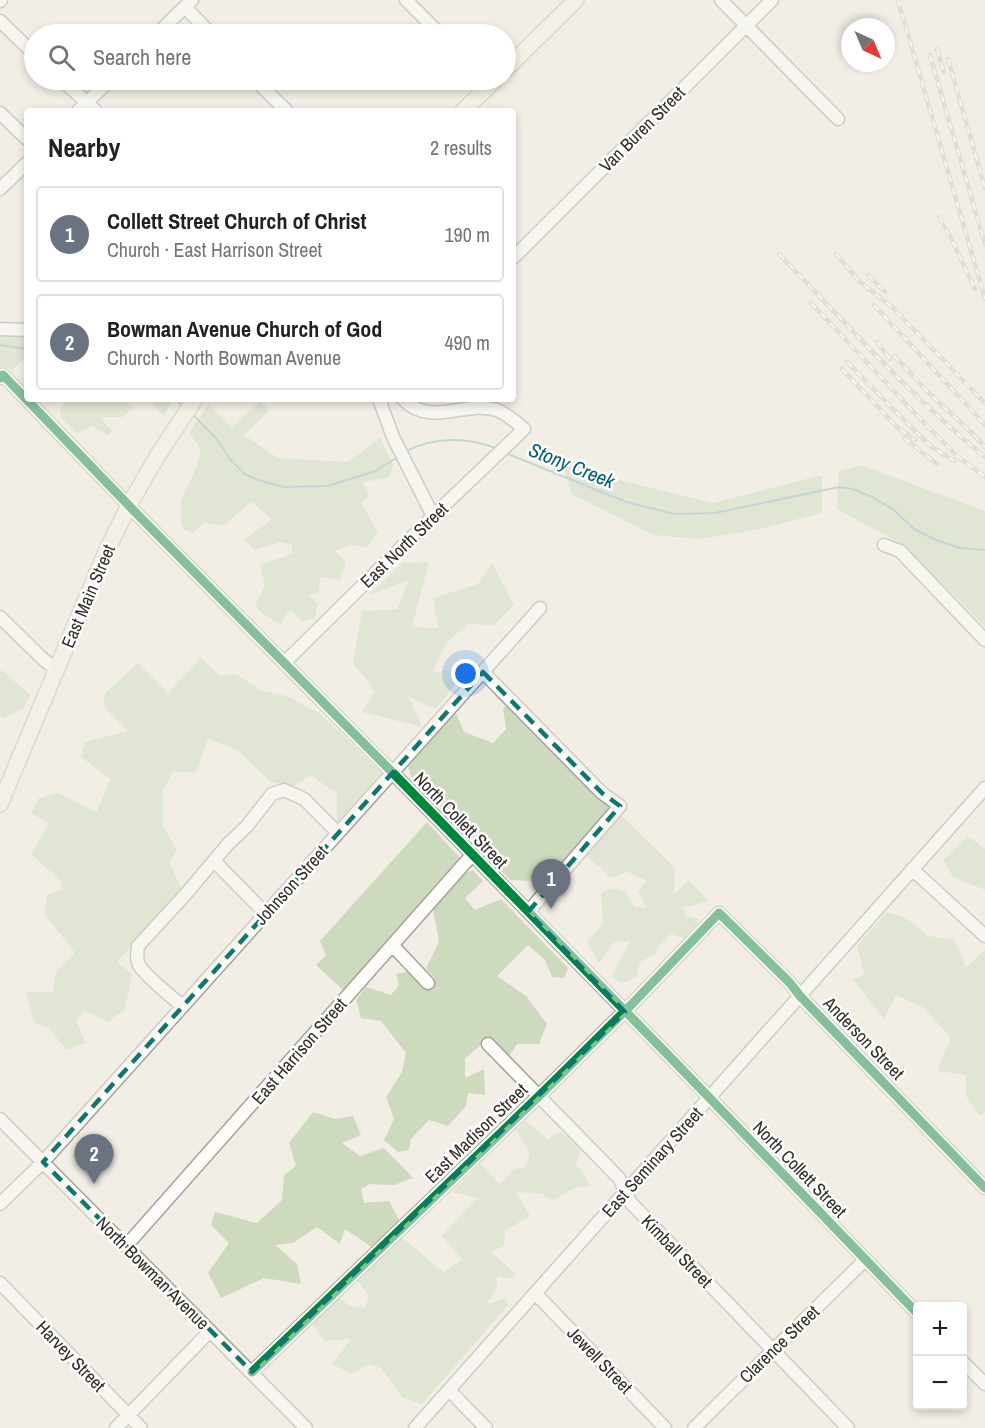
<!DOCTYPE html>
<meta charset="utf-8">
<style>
:root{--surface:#fff;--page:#f2f2f2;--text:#202124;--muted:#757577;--line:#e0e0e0;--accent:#75716b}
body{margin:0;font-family:"Archivo Narrow",sans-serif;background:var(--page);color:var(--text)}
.controls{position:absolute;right:18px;bottom:18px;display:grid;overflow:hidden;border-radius:6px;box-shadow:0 3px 9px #0003}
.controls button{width:54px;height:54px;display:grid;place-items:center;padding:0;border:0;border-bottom:2px solid var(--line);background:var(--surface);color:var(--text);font:30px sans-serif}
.compass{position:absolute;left:841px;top:18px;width:54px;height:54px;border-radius:50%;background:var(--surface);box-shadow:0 3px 9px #0003;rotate:136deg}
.you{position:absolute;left:466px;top:674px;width:21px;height:21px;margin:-15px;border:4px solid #fff;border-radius:50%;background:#1a73e8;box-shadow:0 0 0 9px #1a73e833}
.badge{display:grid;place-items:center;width:39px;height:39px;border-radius:50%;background:var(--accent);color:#fff;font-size:20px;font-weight:700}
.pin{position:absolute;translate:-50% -50px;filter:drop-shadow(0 2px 3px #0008)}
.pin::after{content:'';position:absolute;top:32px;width:21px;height:18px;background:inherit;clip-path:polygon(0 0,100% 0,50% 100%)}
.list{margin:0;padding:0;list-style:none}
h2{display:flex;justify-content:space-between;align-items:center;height:78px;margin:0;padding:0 24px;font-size:26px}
h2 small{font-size:20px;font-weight:400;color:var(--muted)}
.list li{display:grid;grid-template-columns:39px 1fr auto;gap:18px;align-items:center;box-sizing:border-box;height:96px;margin:0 12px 12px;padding:0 12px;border:2px solid var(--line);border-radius:6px}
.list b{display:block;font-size:22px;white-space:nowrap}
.list p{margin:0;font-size:20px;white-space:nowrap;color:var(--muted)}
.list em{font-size:20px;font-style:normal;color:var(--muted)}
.icon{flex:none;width:33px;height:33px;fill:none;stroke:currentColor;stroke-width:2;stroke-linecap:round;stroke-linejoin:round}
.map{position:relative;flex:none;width:985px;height:1428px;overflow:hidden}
.search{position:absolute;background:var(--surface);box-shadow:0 3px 9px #0003;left:24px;top:24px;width:492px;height:66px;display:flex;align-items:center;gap:15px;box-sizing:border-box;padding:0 21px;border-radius:33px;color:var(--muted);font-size:22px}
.panel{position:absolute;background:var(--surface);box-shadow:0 3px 9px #0003;left:24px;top:108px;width:492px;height:294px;border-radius:6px}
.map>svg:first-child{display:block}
.forest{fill:#cddabe}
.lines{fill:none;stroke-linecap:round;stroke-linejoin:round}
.stream{stroke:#8cb6c0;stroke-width:2}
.minor-casing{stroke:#a4a29b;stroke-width:15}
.major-casing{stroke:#c4bbb1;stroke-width:18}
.minor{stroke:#fdfcfb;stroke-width:12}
.major{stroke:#f5f1ec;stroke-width:15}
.rail-casing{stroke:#cbcac8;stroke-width:4.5}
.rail{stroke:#fefefe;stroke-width:2;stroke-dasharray:7;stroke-linecap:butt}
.cycleway-casing{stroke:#fefefe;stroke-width:13}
.cycleway{stroke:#00873e;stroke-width:9}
.marked{fill:none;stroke:#0f766e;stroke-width:4.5;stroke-dasharray:12 8;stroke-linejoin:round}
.labels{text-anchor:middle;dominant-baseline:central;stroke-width:5;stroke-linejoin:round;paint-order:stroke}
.street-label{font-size:18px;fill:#312e29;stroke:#fefefe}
.water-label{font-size:20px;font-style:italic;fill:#025c6f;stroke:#fefefe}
</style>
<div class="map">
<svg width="985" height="1428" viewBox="0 0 985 1428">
<rect width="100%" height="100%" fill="#f2eee6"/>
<path class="forest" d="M0,324L27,326V358H25L12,370L4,367L0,370Z
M68,399H123L133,408L123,417H100L112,431L107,436L93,426L77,433L61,417L60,410Z
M148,399H165L170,404L164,416Z
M261,401L269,411L244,435L278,458L348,462L380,438L393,465L389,478L363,482L369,497L361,503L378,532L367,548L351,545L335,551L346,562L340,580L320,577L319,592L308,595L318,603L315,618L302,621L290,610L280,624L263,614L255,606L265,585L260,565L292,554V545L280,542L255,550L244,540L272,519L251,502L224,525L203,523L193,533L184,530L181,522V501L196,468L201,449L189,433L208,404L232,427Z
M561,456L611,478L713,503L822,475V513L756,530L700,539L653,535L571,494Z
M861,465L985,511V627L905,546L837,509L839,471Z
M429,562L412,627L438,628L433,598L478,584L492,563L514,605L494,625L468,624L446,643L432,673L469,667L436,709L409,697L422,727L362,712L375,691L353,663L362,611L397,609L409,580L369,595L402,563Z
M201,658L220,676L236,674L262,691L287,696L321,714L381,772L337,827V794L311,775L295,786L271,782L236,749L208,739L196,772H173L163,790V826L177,850L169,862L183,891L117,962L132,974L125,1009L108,1022L85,1011L76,1021L86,1043L66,1050L49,1028L34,1023L26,992H53L56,972L75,953L44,913L47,895L62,889L60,880L31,854L49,824L31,813L39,798L57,793L97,812L110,779L81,757L85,742L128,731L103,706L105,693L138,663L168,693Z
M0,671H3L30,695L24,708L3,718L0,716Z
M510,705L612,808L541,889L536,881L510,880L411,776L407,763L456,713L464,732L493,743L506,729L503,708Z
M622,816L675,868L674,894L689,880L709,901L683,908L686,916L699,919L693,933L686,939L671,934L659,946L655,954L640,962L636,978L621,984L612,976L630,941L614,942L599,963L587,942L603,924L601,893L613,888L626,892L634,907L646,908L638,891L647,881L626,871L619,876L609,877C601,866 593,864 586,854L616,818Z
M427,822L460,858L344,991L316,965L326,955L320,941Z
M968,836L985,849V890L953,877L943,860Z
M473,870L483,881L465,898L475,910L501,899L568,968L564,978L552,977L545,960L528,945L497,976L526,996L547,1024L539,1044H517L509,1056L501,1047L487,1039L465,1059V1078L484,1069L485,1095L468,1093L466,1106L448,1126L429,1120L411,1139L409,1150L398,1152L384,1140L394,1119L386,1097L402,1072L406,1053L381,1021L361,1018L356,1000L366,987L391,995L399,985L396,974L409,971L426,987L434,988L435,978L426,968L439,942L433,909L465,873Z
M887,912L904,917L928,936L954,939L966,967L985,950V1113L980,1116L966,1096V1075L937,1071L951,1038L924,1008L896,995L884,1019L853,980L864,974L857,946Z
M313,1112L335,1119L353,1116L361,1135L342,1143L360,1156L384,1148L413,1178L394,1185L370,1184L361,1189L364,1203L389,1201L400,1222L373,1248L345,1229L340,1244L317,1227L293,1243L275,1245L297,1264L301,1284L264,1278L221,1298L208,1273L229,1243L211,1225L215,1212L257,1223L282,1200L284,1175L296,1166L289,1143Z
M525,1121L548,1139L561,1131L581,1151L576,1164L591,1186L574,1188L552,1201L542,1194L516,1192L530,1216L505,1231L504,1246L491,1252L516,1274L510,1279L497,1276V1288L487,1304L504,1299L509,1304L422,1404L403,1398L381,1368L369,1364L351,1374L332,1364L351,1339L325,1341L312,1323L339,1297L349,1306L365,1308L369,1296L357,1280L402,1238L444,1272L463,1259L441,1236L478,1198L452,1192L481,1164L499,1184L515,1169L526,1167L530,1153L516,1130Z"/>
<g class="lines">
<path class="stream" d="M0,345L27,349
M175,399L182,405
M193,415L217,439L230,459L245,474L261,481L284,487L327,486L373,472L398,457
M405,452C433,436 469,437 498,449
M506,453L626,502L675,514L715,513L839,487L853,489L874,498L894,510L914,529L936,540L960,548L985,550"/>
<defs>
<path id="minor" d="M406,0L440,34
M721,0L838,119
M0,1L1,0
M185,7L211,34
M0,21L34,54
M157,34L192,0
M62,80L96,111
M255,80L287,111
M78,111L110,80
M0,113L27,139
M0,189L27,163
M513,258L772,0
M0,329L27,330
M0,378L3,375L138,515L392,772L671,1058L918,1314
M379,399L393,437L433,516
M884,545L900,551L985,640
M0,617L44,660L57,670
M284,663L433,516L524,429C516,422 507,414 497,410C465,400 431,428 403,399
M483,672L602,793L620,806L528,912
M214,861L265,913
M912,869L985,936
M392,945L428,983
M182,1006C171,996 146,977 139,965C136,959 137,953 138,946L185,895L228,844L247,826L272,794L284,790L304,799L338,833
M488,1044L619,1178L631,1203L848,1428
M0,1119L306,1428
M0,1204L43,1162L540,608
M126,1246L472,855
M0,1283L141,1428
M535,1293L665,1428
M962,1361L985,1384
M252,1372L539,1096L632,1004L719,913L790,983L800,996L985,1188
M449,1390L486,1428
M116,1428L210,1331
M415,1428L985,788
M694,1428L865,1260"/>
<path id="major" d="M506,69L576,0
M463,111L495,80
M0,804L106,552L129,505L158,455L195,399"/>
</defs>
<use href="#minor" class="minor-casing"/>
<use href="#major" class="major-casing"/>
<use href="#minor" class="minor"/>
<use href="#major" class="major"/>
<defs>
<path id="rail" d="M898,0L985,299
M937,49L944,72
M930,55L985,244
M948,59L985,188
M939,217L951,238L975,289
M779,254C846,323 910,396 985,457
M836,254L859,281L892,307L985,403
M868,275L885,292
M811,303L927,426L956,455L985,477
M874,305L977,416L985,425
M877,342L890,359
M894,356L933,397L973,434L985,447
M847,362L915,431L932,447L954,461
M842,369L897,427L915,440
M904,438L937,464"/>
</defs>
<use href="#rail" class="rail-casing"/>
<use href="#rail" class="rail"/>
<defs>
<path id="cycleway" d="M0,378L3,375L138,515L392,772L671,1058L918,1314
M252,1372L539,1096L632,1004L719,913L790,983L800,996L985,1188"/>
</defs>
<use href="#cycleway" class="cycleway-casing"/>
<use href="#cycleway" class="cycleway"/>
</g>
<path d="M0 0H985V1428H0ZM483,672L602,793L620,806L528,912L625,1012L252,1372L43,1162Z" fill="#f2eee6" fill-opacity=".55" fill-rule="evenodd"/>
<path class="marked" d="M483,672L602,793L620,806L528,912L625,1012L252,1372L43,1162Z"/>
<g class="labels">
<g class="street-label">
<text transform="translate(642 129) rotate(-45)">Van Buren Street</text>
<text transform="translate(404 545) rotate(-44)">East North Street</text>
<text transform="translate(88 596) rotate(-67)">East Main Street</text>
<text transform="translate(461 820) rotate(46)">North Collett Street</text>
<text transform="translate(291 885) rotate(-48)">Johnson Street</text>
<text transform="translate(864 1038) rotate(46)">Anderson Street</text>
<text transform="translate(299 1051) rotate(-49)">East Harrison Street</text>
<text transform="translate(476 1133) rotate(-44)">East Madison Street</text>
<text transform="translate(652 1162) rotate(-48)">East Seminary Street</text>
<text transform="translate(800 1169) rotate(46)">North Collett Street</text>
<text transform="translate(677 1251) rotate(46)">Kimball Street</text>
<text transform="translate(153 1273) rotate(45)">North Bowman Avenue</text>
<text transform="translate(779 1344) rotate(-44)">Clarence Street</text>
<text transform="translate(71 1356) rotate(46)">Harvey Street</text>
<text transform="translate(600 1360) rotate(46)">Jewell Street</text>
</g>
<g class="water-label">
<text transform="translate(572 465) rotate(22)">Stony Creek</text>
</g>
</g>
</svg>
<div class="controls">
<button>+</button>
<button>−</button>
</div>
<svg class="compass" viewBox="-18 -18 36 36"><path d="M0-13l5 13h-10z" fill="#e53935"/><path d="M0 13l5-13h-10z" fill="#757577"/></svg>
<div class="you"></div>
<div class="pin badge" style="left:551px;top:909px;background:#6b7280">1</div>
<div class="pin badge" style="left:94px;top:1184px;background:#6b7280">2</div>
<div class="search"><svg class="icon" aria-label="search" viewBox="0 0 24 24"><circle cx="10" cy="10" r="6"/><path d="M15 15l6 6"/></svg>Search here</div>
<section class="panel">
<h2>Nearby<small>2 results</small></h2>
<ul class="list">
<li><span class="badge" style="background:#6b7280">1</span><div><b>Collett Street Church of Christ</b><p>Church · East Harrison Street</p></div><em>190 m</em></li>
<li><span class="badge" style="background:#6b7280">2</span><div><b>Bowman Avenue Church of God</b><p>Church · North Bowman Avenue</p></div><em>490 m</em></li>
</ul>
</section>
</div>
